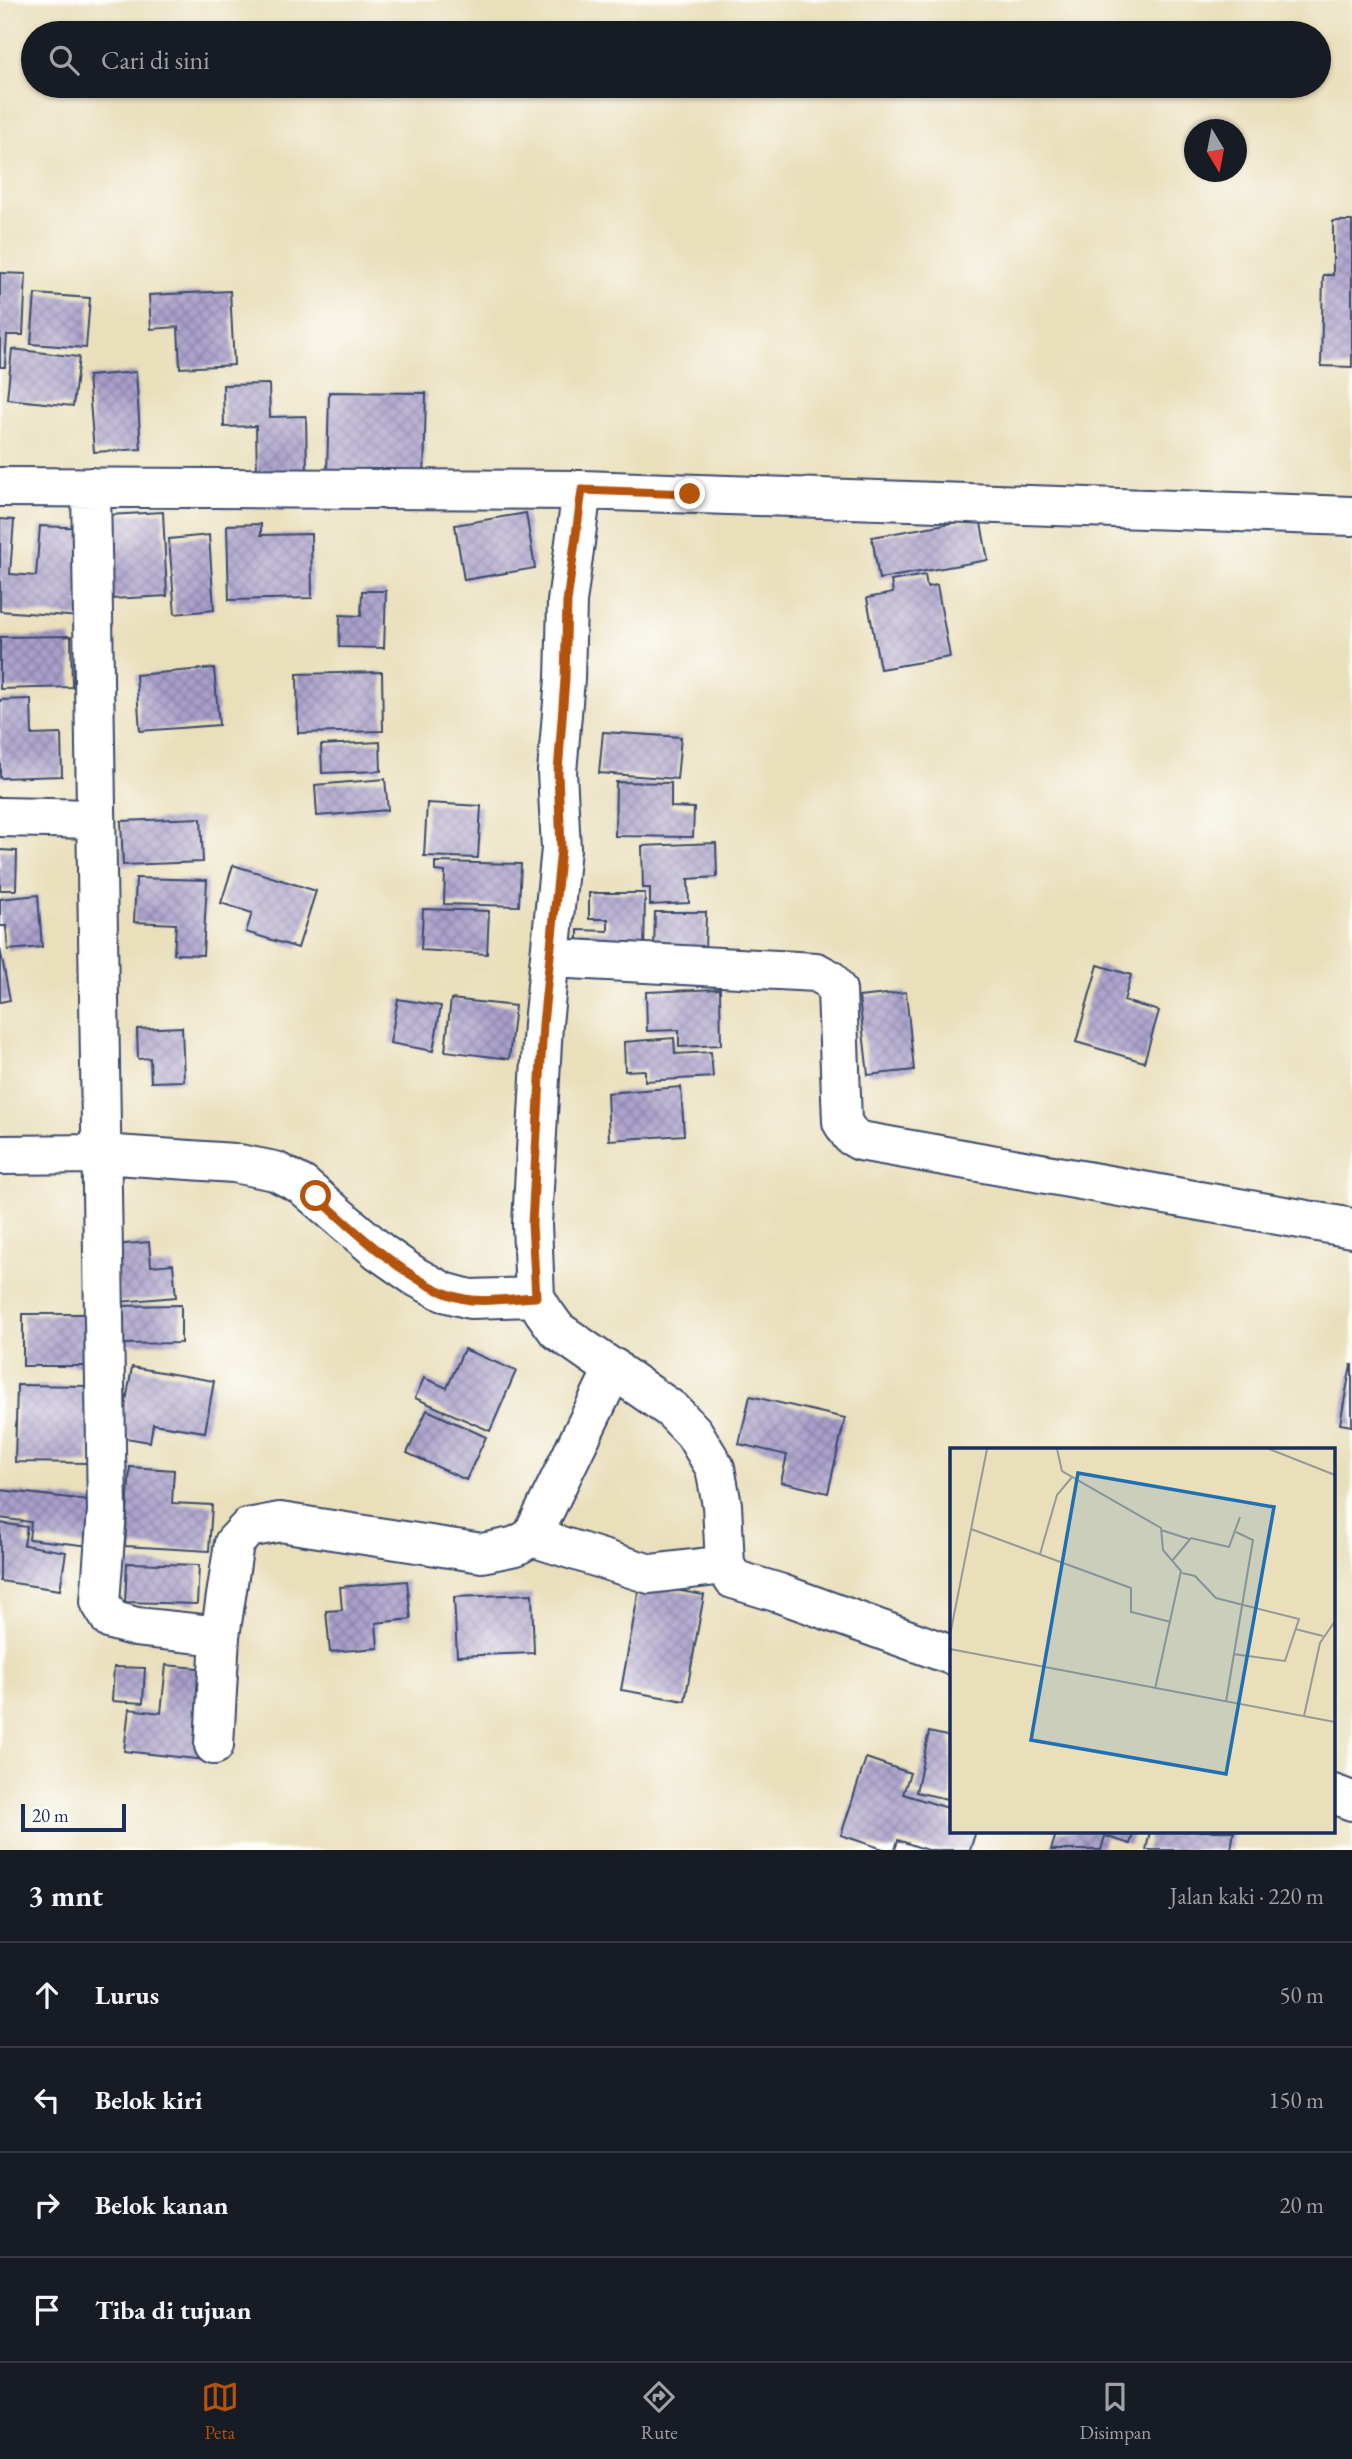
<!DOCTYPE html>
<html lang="id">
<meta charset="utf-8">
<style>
:root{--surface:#171b24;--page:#20242c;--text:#f1f3f6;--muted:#9ea1a6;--line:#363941;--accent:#b45309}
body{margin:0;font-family:"EB Garamond",serif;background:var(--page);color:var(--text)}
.compass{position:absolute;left:1184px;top:119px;width:63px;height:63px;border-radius:50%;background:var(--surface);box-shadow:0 2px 5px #0004;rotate:170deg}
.scale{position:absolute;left:21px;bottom:18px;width:105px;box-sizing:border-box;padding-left:7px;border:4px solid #1b2f5e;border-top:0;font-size:19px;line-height:24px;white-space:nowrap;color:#1b2f5e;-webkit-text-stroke:5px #fdfcf7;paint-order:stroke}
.stop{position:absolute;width:21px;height:21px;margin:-16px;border:5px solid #b45309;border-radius:50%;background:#fff}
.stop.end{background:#b45309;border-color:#fff;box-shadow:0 2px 7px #0008}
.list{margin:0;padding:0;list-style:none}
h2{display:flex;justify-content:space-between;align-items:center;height:91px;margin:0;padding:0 28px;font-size:30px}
h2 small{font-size:23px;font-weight:400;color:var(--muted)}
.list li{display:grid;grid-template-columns:46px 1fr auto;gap:21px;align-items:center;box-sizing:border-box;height:105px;padding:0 28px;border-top:2px solid var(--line)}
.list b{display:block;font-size:26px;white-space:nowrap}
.list em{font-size:23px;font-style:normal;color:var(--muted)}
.icon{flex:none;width:38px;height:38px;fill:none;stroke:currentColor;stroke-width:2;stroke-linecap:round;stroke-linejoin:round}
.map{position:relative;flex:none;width:1352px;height:1850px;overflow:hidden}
.search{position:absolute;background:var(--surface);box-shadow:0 2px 5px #0004;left:21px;right:21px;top:21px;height:77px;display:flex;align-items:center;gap:18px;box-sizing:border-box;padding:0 24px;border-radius:38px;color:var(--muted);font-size:26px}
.sheet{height:511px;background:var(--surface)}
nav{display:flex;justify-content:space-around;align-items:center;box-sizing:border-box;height:98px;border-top:2px solid var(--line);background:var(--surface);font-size:19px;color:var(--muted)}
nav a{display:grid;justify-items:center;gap:4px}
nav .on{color:var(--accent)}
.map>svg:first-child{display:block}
.building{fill:url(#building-cross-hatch)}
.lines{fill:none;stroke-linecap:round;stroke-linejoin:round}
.minor-casing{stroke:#3a496c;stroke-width:42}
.minor{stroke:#fff;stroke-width:38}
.route{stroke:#b45309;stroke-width:9}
.inset-road{fill:none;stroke:#979996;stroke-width:2}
.view{fill:#1f6fb2;fill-opacity:0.15;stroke:#1f6fb2;stroke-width:3.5}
.inset-edge{fill:none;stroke:#1b2f5e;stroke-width:3.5}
</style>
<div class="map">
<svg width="1352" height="1850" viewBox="0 0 1352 1850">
<defs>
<pattern id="building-cross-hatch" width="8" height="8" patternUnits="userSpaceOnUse" patternTransform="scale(1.75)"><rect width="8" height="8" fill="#a99fca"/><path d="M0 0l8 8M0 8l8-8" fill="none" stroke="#8982a7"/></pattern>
</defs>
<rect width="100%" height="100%" fill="#fdfcf7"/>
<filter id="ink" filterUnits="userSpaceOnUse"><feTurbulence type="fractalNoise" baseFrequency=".0143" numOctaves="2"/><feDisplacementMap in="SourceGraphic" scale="14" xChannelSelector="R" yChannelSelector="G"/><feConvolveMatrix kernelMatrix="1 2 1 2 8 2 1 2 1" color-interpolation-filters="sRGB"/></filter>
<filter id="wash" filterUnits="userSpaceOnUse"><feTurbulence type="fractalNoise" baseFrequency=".00686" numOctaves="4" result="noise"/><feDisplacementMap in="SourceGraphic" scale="28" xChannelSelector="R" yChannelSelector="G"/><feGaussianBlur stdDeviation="1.57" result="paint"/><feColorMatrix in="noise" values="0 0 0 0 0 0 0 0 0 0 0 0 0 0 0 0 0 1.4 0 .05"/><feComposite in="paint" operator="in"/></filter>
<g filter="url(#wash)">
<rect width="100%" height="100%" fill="#e9dfbb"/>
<g id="blocks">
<path class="building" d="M1333,221H1352V367L1321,366L1323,275H1333Z
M0,273L26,274L23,335H7L5,367H0Z
M230,291L234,365L180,368L178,327L151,329L149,295Z
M35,294L90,298L86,348L31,344Z
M12,349L79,357L73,406L7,399Z
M136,372L141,449L94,452L88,376Z
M269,384L270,417L306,416L307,474L257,476L256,426L224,427L223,385Z
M329,392L426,393L424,479L327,477Z
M163,512L167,596L112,599L108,515Z
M526,513L535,568L464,580L455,525Z
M980,518L988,560L879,579L872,537Z
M0,519L14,520L10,574L36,576L40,526L88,528L81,617L0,611Z
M261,524V535L311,534L312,598L229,600L227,525Z
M209,535L214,610L175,614L169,539Z
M925,575L927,587L937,585L950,657L880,669L867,598L893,593L891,581Z
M362,591H386L384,648L339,647L340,615L361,616Z
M71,636L72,687L0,689V637Z
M214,668L219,725L140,731L136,675Z
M382,672L383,731L298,733L297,674Z
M31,699L32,735L61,734L62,776L0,778V700Z
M603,732L681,737L677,779L599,773Z
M380,742L381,771L322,773L321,745Z
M385,779L388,810L317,816L315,785Z
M616,782L671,783V807L694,808L693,837L615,836Z
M427,803L481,806L478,858L424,856Z
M201,818L203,862L123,865L121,821Z
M716,843L717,877L688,879L689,903L650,905V888H643L642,846Z
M0,850L17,851L16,890H0Z
M435,862L521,864L519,906L444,904L445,872L435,871Z
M233,865L316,891L298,948L246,932L252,913L221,903Z
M136,878L207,880L203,955L174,954L176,924L134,922Z
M589,893H645L644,957H578V930L608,931V919H589Z
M38,895L42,947L8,950L6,926H0V899Z
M423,909L489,911L487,954L421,950Z
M655,912H706L705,952L654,951Z
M0,948L10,1000L0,1002Z
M1098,965L1131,975L1124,1001L1159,1011L1144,1062L1076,1042Z
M720,989L721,1045L679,1047V1030L647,1031L646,992Z
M906,992L914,1070L868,1075L859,997Z
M398,999L441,1006L433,1051L390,1043Z
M451,999L515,1006L509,1059L445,1051Z
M182,1027L184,1081L151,1082L150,1058L138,1059L137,1029Z
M674,1038L675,1054L711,1052L713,1077L645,1081V1070L625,1071L624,1042Z
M681,1087L684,1135L609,1140L607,1093Z
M149,1242L151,1266L173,1264L176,1297L119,1302L114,1245Z
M181,1305V1343L120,1344L119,1306Z
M23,1314H95V1366H23Z
M464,1349L516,1371L490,1431L415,1398L424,1378L447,1388Z
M1351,1365H1352V1426L1340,1424Z
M132,1367L214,1381L205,1432L153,1424L150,1442L120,1437Z
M17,1385L90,1386L89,1463L15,1462Z
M750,1396L845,1418L828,1493L781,1482L787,1455L739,1444Z
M427,1410L486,1437L466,1480L407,1453Z
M130,1467L174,1470L172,1503L212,1505L209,1551L125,1546Z
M0,1490L104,1502L99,1547L29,1539L31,1522L0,1518Z
M0,1523L27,1527L24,1545L66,1552L60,1590L0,1581Z
M127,1563L199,1565L197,1604L125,1602Z
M407,1581L411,1619L376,1623L378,1648L330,1652L326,1611L342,1610L340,1587Z
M640,1584L704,1595L685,1701L621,1690Z
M532,1594L534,1653L457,1656L454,1597Z
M166,1665L216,1670L205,1760L124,1751L129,1709L161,1713Z
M114,1667L145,1668L143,1703L112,1701Z
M929,1732L951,1737V1800L916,1792Z
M866,1758L910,1773L903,1794L951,1809V1831H976L970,1850H927L898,1840L895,1850H886L841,1835Z
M1057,1831H1134L1130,1844L1105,1836L1101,1850H1051Z
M1150,1831H1234L1231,1850H1146Z"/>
</g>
</g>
<g filter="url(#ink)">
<use href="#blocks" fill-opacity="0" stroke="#3a496c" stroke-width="2"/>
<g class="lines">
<defs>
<path id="minor" d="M0,487L582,490L1352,516
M91,487L107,1511L100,1602L111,1620L136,1627L220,1636
M582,490L567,602L565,679L557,772L561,849L543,1024L532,1224L535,1297L544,1312L557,1330L672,1410L694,1433L715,1468L722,1505L725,1565L733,1579L779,1593L951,1655
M0,817L96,819
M551,958L816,972L829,979L837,990L842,1122L851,1136L860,1141L1352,1228
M0,1155L101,1154L234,1163L275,1171L302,1185L380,1252L416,1277L444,1292L470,1299L535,1297
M532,1537L650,1574L725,1565
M214,1745L220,1636L234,1543L248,1528L280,1522L482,1553L516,1546L532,1537L614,1368
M1333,1794L1352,1801"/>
</defs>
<use href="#minor" class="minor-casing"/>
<use href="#minor" class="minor"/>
</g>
</g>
<g class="lines" filter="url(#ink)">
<path class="route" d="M316,1196C354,1230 419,1294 471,1300C492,1302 515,1298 536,1297L532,1224L543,1024L561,849L558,772L565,679L567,602L582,490L690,494"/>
</g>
<g transform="translate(950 1448)">
<rect width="385" height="385" fill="#e9dfbb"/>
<path class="inset-road" d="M107,1L112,23L211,80L213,102L231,123L205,241M319,1L385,27M21,81L181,140V164L221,174M211,82L239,91M90,106L107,47L122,29M222,113L241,90L279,99L290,69M232,125L245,128L266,150L349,171L335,213L283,206M345,181L373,188M0,187L37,1M0,201L385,274M276,254L303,92L286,84M354,268L370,195L385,173"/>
<path class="view" d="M128,25L324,59L276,326L81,292Z"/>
<rect width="385" height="385" class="inset-edge"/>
</g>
</svg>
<svg class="compass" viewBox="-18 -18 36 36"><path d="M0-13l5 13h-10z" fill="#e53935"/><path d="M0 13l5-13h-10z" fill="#9ea1a6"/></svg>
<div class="scale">20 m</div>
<div class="stop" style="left:316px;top:1196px"></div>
<div class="stop end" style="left:690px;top:494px"></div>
<div class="search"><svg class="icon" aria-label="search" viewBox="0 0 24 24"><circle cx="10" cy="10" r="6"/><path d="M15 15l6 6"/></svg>Cari di sini</div>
</div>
<section class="sheet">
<h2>3 mnt<small>Jalan kaki · 220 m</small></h2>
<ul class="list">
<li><svg class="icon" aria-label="ahead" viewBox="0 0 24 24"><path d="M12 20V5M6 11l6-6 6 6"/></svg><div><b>Lurus</b></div><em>50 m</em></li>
<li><svg class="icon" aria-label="left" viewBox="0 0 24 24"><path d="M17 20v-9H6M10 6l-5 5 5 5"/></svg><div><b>Belok kiri</b></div><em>150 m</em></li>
<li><svg class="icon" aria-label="right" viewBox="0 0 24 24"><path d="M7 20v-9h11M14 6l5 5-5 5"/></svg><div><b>Belok kanan</b></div><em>20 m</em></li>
<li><svg class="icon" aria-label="arrive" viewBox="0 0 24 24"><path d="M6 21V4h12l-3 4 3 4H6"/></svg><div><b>Tiba di tujuan</b></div></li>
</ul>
</section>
<nav>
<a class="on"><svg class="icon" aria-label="map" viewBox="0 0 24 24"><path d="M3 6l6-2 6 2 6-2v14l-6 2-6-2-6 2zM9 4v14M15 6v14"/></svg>Peta</a>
<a><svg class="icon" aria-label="directions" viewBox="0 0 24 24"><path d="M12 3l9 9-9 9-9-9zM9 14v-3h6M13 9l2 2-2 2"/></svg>Rute</a>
<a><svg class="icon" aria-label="saved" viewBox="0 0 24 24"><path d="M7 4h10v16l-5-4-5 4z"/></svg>Disimpan</a>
</nav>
